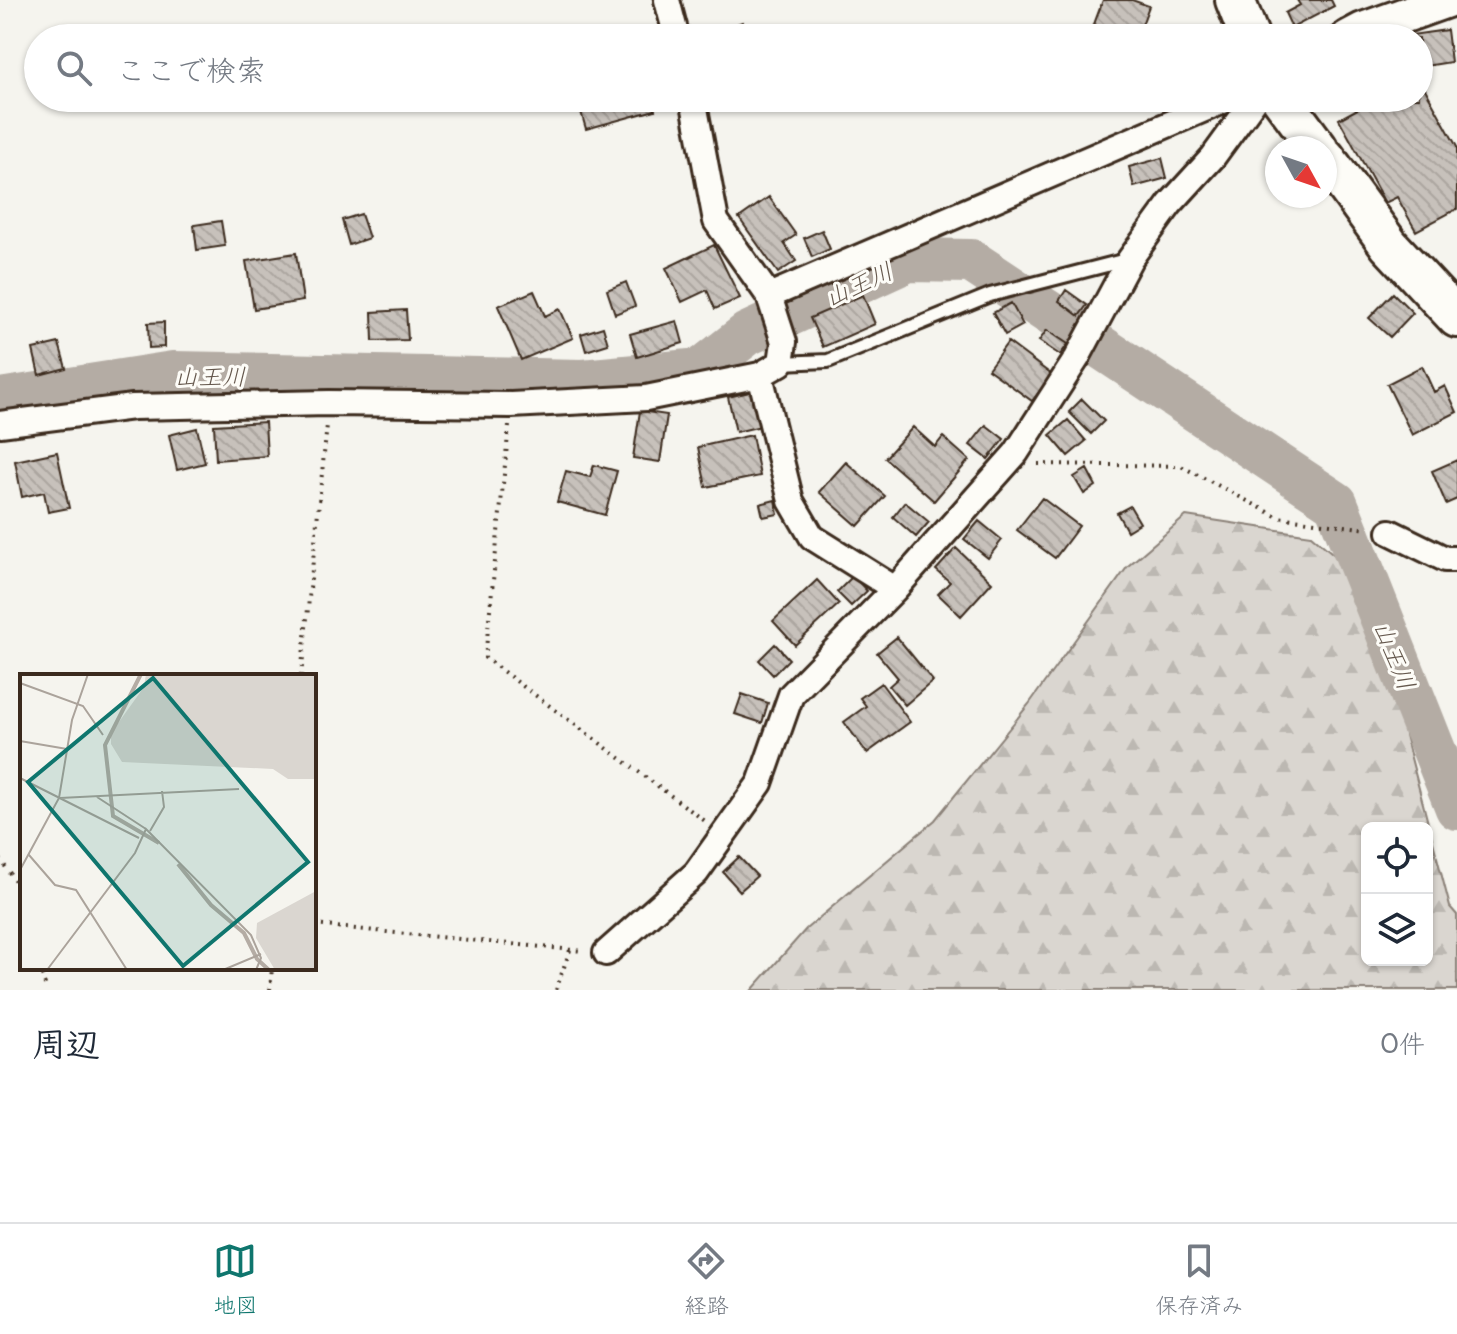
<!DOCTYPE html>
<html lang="ja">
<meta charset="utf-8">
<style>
:root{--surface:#fff;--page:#f2f2f3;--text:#1f2937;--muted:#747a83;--line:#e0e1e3;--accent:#0f766e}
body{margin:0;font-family:"Playpen Sans","Klee One",sans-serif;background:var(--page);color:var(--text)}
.controls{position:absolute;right:24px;bottom:24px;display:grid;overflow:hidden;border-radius:12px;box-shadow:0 2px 6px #0004}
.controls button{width:72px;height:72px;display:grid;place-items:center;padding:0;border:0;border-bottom:2px solid var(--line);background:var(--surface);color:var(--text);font:40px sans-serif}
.compass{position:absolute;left:1265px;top:136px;width:72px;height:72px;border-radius:50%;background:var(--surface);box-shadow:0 2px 6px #0004;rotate:130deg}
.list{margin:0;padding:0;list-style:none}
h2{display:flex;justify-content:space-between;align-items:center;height:104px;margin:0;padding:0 32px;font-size:34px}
h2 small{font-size:26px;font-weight:400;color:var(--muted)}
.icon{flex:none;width:44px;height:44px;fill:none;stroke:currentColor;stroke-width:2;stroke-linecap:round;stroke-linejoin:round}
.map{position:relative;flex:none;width:1457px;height:990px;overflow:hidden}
.search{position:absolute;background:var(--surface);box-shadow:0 2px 6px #0004;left:24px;right:24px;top:24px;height:88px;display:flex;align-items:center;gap:20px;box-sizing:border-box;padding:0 28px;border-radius:44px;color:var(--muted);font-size:30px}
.sheet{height:232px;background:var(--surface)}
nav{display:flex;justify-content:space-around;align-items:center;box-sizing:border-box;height:112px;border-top:2px solid var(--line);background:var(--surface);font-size:22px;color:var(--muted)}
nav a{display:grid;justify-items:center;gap:4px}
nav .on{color:var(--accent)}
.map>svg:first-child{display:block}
.forest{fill:url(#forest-firs);stroke:#8a8077;stroke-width:2;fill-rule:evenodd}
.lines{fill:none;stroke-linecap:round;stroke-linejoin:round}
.river{stroke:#b4aca4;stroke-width:44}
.building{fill:url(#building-back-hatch);stroke:#3b2a1e;stroke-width:2}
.lane-casing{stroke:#3b2a1e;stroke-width:18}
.street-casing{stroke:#3b2a1e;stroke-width:30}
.secondary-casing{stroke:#3b2a1e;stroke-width:40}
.primary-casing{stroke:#3b2a1e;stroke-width:44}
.path{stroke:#3b2a1e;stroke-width:4;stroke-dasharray:2 6;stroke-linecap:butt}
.lane{stroke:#fdfcf7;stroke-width:12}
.street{stroke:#fdfcf7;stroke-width:24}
.secondary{stroke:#fdfcf7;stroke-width:34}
.primary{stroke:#fdfcf7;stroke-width:38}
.labels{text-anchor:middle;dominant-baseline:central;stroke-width:6;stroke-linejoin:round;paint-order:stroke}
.water-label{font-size:24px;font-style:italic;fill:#65584d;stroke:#fdfcf7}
.inset-river{fill:none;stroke:#b4aca4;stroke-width:4}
.inset-road{fill:none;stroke:#aba39b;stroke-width:2}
.view{fill:#0f766e;fill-opacity:0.15;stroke:#0f766e;stroke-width:4}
.inset-edge{fill:none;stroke:#3b2a1e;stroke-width:4}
</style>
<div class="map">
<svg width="1457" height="990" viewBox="0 0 1457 990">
<defs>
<pattern id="forest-firs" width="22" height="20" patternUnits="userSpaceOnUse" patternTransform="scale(2)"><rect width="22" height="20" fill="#dad6d0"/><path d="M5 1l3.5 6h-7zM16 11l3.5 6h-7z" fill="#bcb8b2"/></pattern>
<pattern id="building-back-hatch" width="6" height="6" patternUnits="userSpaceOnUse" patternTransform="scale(2)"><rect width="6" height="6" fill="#c7c1bb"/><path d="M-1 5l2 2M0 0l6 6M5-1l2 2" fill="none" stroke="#aca6a0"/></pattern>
</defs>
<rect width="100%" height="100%" fill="#f5f4ee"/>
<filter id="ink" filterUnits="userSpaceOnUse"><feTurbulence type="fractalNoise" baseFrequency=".0125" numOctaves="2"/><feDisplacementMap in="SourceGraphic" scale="16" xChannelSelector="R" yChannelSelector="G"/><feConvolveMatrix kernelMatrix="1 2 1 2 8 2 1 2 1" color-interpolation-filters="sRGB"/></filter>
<g filter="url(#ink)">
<path class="forest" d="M1186,516L1311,535L1365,581L1396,670L1405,735L1450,907L1457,915V990H752L806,929L935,820L1029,704L1128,566ZM1367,828H1427V960H1367Z"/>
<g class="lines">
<path class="river" d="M0,400L173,373L582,381L701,370L747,334L908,260L971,261L1336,503L1457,808"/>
</g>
<path class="building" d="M1103,0H1132L1149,6L1137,38H1123L1093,27Z
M1297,0H1331L1334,6L1292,28L1285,13L1300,5Z
M742,22L748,38H709L708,35Z
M1447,30L1451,62L1419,67V38H1411V35Z
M1419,78L1457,147V209L1416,231L1397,197L1385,203L1339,119L1378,98H1419Z
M577,98H652L655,110L586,129Z
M1162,158L1167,178L1134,187L1129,167Z
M769,197L796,235L784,243L796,261L778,273L739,218Z
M361,214L369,238L349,245L342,220Z
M221,221L225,246L197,250L194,225Z
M822,230L830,249L812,257L804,238Z
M714,245L740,298L715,309L707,290L682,302L666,268Z
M296,253L303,301L254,309L246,261Z
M626,282L635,306L615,314L607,290Z
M1066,290L1087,305L1079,316L1059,301Z
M534,291L545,316L560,309L573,338L521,360L498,306Z
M1393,293L1413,313L1390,337L1369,318Z
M863,295L875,324L823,347L810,318Z
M1011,303L1023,325L1005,335L993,313Z
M406,310L408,340L373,341L372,312Z
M677,321L683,343L637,357L630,334Z
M164,322V347L149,348L148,323Z
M603,327L608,344L586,351L581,334Z
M1047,330L1068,344L1060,355L1039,341Z
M1008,342L1052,375L1032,401L988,369Z
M59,343L66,368L39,375L33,349Z
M1422,366L1434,392L1445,386L1457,412L1412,435L1387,384Z
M754,391L761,426L736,432L728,397Z
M1082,399L1104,421L1091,434L1069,412Z
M640,411L667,415L660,462L633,458Z
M1068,420L1086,441L1068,456L1050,435Z
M265,422L267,456L216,460L214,425Z
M986,425L1004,439L988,459L970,445Z
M913,427L935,447L943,437L969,460L934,501L885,458Z
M197,428L205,463L177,470L169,435Z
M752,435L760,476L706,487L698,447Z
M57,452L69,508L48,512L44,492L22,497L15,461Z
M1457,460V499L1446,504L1432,471Z
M846,462L885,496L858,526L819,492Z
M594,465L617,471L605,515L557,502L566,471L590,477Z
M1087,469L1096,486L1084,494L1074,477Z
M1042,498L1079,526L1055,558L1017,530Z
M775,500L778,514L763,517L760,504Z
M905,502L929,522L916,537L893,517Z
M1130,506L1140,523L1127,531L1117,513Z
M979,521L1002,540L988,558L964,539Z
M956,548L992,582L961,616L938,594L950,582L936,570Z
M853,576L867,591L851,606L837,592Z
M817,580L839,604L795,645L773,621Z
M897,637L933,681L905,705L889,686L898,678L877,653Z
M775,644L789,659L773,675L759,660Z
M881,683L910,722L867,753L844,722L866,706L860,698Z
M742,694L768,703L762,723L735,714Z
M739,857L757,876L740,891L723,872Z"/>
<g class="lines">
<defs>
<path id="lane" d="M781,363L828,361L990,295L1130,259"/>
<path id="street" d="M667,0L677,38
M769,296L1230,98
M760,375L791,501L812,537L895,589
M0,424L133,407L329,403L511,405L646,398L760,375L781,363L784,342L769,296L716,221L693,98
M1390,532L1445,559H1457
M606,953L696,873L760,783L791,695L895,589L1016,453L1077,358L1130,259L1170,204L1213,157L1256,98"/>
<path id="secondary" d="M1348,38L1363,30L1447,0"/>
<path id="primary" d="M1235,0L1250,38
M1281,98L1318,148
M1325,157L1389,245L1457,318"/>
</defs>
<use href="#lane" class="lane-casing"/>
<use href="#street" class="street-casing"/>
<use href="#secondary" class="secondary-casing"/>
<use href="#primary" class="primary-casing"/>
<path class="path" d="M509,426L485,658L705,821
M1038,464L1181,466L1278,517L1368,529
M301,676L327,425
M0,859L22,891
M314,925L583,951
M39,968L47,990
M270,990L272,968
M556,990L570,950"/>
<use href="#lane" class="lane"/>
<use href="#street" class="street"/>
<use href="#secondary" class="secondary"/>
<use href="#primary" class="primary"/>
</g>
</g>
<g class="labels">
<g class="water-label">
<text transform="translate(858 283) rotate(-25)">山王川</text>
<text x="210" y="375">山王川</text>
<text transform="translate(1396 655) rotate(68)">山王川</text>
</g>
</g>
<g transform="translate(20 674)">
<rect width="296" height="296" fill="#f5f4ee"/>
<path d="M126,0H296V105H268L253,95L102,88L91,70V59L124,13ZM296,217V296H255L236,264L237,249Z" fill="#dad6d0"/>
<path class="inset-river" d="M121,0L85,71L93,142L139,169M158,190L191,231L224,259L237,285L249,296"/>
<path class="inset-road" d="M0,9L63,32L83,61M0,67L47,75M0,104L119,164M77,123L126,155M40,124L219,115M130,157L144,133L142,117M9,181L35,211L56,216L107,296M0,196L39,124L52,46L68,0M27,296L115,179L126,155L231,261L241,284L236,296M203,296L241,280"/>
<path class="view" d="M133,4L288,188L163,292L8,108Z"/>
<rect width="296" height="296" class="inset-edge"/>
</g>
</svg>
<div class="controls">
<button><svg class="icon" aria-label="locate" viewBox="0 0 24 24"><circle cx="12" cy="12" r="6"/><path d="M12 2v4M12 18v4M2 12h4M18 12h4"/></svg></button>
<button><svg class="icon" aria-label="layers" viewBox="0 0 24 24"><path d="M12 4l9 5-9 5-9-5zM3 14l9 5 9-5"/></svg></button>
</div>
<svg class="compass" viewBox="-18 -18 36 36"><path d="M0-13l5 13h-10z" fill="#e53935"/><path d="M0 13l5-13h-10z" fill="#747a83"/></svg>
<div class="search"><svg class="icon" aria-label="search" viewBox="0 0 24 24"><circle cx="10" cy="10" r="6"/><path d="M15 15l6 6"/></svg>ここで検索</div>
</div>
<section class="sheet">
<h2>周辺<small>0件</small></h2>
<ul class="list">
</ul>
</section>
<nav>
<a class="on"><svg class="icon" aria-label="map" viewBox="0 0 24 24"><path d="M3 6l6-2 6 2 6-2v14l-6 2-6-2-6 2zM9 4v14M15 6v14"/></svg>地図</a>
<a><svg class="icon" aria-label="directions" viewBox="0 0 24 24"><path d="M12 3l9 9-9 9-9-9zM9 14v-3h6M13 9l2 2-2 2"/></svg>経路</a>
<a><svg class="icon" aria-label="saved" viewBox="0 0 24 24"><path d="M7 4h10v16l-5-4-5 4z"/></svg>保存済み</a>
</nav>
